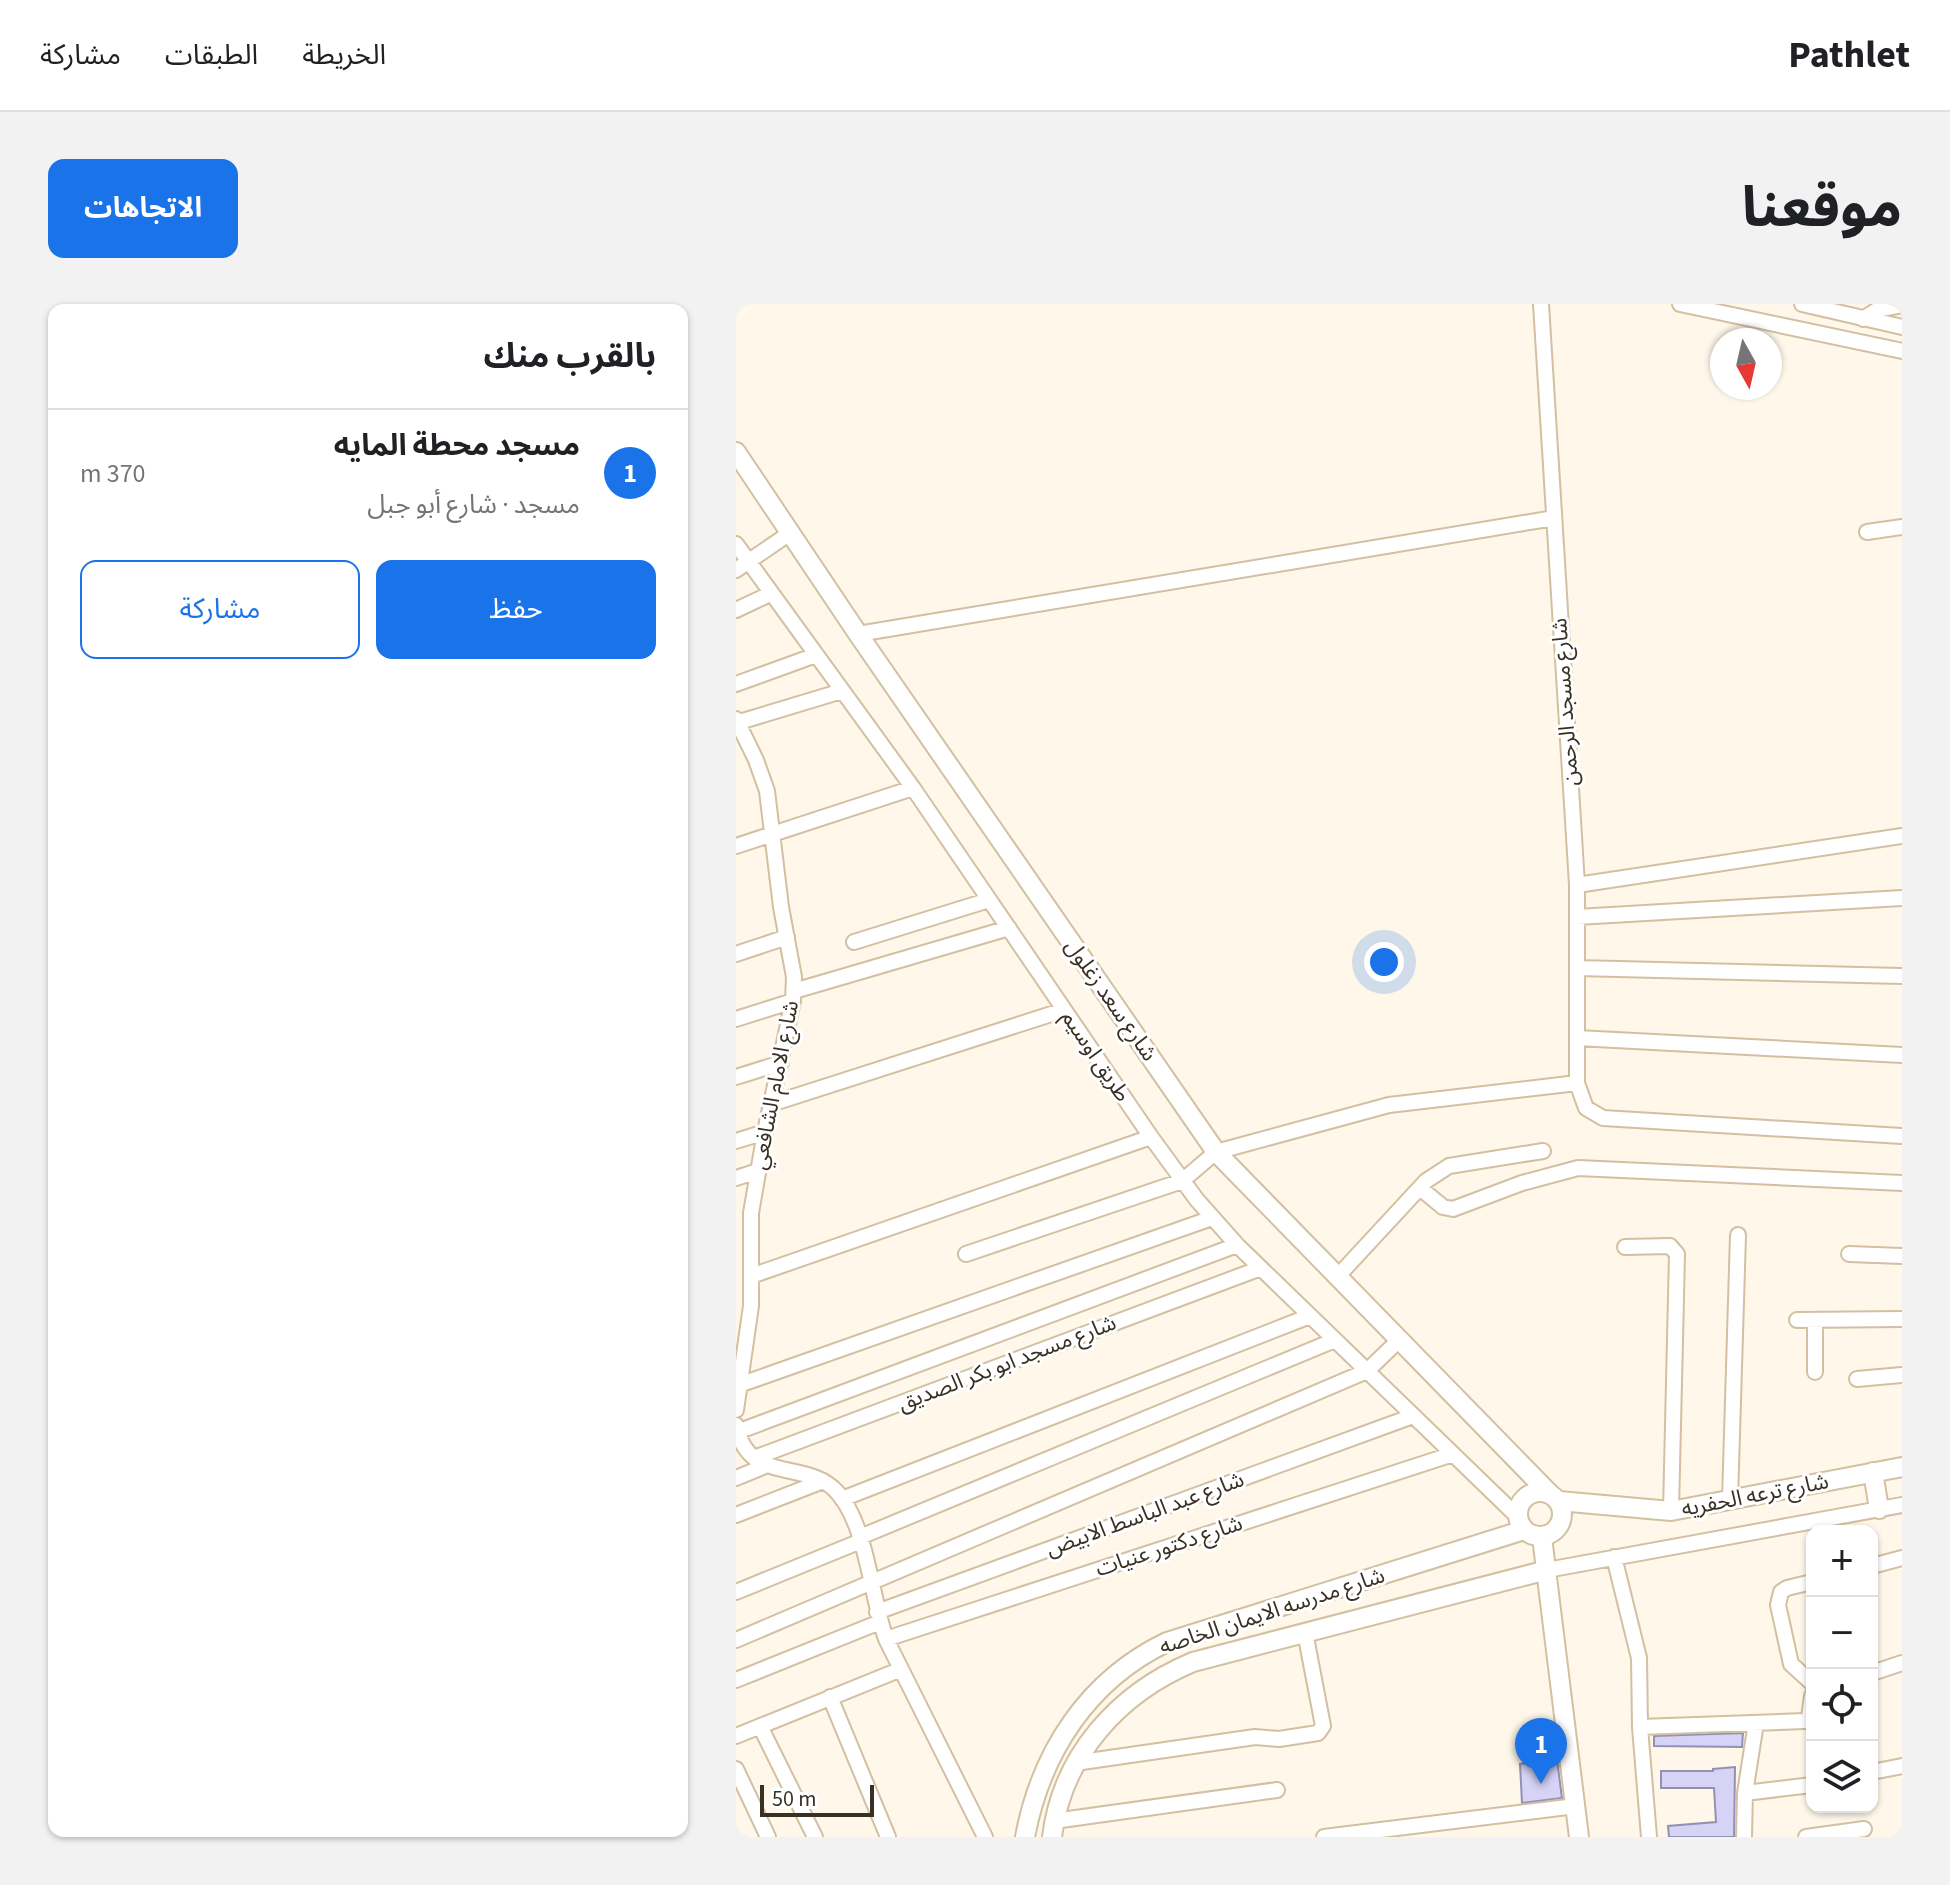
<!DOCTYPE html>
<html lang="ar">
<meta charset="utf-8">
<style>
:root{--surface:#fff;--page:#f2f2f2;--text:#202124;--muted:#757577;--line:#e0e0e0;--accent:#1a73e8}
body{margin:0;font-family:"Source Sans 3","Noto Sans Arabic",sans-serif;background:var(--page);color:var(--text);direction:rtl}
.controls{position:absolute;right:24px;bottom:24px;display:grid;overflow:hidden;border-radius:16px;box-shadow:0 2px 6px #0004}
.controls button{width:72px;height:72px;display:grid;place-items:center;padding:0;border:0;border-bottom:2px solid var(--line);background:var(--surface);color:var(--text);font:40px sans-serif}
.compass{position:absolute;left:974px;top:24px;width:72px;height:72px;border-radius:50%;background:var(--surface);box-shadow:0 2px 6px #0004;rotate:172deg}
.scale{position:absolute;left:24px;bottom:20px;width:114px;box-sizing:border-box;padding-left:8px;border:4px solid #383024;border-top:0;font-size:22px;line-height:28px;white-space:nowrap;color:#383024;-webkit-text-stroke:6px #fff;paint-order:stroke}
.you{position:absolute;left:648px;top:658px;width:28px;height:28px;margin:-20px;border:6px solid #fff;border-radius:50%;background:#1a73e8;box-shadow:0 0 0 12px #1a73e833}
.badge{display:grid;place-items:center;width:52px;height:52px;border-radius:50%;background:var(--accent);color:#fff;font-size:26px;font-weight:700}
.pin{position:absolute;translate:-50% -66px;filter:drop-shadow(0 2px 4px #0008)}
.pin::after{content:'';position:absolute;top:42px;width:28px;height:24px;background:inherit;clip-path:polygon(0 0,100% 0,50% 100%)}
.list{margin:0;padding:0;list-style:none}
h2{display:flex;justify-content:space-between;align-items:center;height:104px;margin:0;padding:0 32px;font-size:34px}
h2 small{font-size:26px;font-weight:400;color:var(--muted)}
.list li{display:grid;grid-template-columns:52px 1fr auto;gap:24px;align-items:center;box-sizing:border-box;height:128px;padding:0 32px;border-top:2px solid var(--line)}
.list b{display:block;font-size:30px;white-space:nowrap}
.list p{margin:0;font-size:26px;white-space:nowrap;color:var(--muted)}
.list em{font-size:26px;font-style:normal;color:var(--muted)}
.actions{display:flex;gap:16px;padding:24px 32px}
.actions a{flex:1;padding:18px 0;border:2px solid var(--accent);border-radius:16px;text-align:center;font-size:28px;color:var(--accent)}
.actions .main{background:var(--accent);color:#fff}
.icon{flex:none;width:44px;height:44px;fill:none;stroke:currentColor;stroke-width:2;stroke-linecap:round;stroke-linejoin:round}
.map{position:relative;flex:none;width:1166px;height:1533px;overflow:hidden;direction:ltr;border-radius:16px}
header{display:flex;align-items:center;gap:48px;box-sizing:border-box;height:112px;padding:0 40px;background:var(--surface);border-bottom:2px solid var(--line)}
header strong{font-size:38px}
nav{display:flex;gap:44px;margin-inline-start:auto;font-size:28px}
.intro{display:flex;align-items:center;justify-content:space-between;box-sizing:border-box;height:192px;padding:0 48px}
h1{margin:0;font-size:56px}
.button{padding:20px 36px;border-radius:16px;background:var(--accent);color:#fff;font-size:28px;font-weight:700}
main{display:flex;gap:48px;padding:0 48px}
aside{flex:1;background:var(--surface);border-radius:16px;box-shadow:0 2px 6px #0004}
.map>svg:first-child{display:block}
.building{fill:#d6d3f6;stroke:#9391b1;stroke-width:2}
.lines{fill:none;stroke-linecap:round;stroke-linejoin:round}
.street-casing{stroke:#d2c0a1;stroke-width:18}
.secondary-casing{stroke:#d2c0a1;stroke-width:22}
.street{stroke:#fff;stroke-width:14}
.secondary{stroke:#fff;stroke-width:18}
.labels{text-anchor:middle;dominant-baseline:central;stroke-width:6;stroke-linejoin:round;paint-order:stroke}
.street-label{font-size:22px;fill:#383024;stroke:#fff}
</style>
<header>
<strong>Pathlet</strong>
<nav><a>الخريطة</a><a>الطبقات</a><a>مشاركة</a></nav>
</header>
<div class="intro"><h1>موقعنا</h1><a class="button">الاتجاهات</a></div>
<main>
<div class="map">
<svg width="1166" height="1533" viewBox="0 0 1166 1533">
<rect width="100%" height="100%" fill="#fef7ea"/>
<path class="building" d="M1007,1429L1006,1443L918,1442V1432Z
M821,1456L826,1494L786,1499L784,1460Z
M999,1463L998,1533H933L932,1522L980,1518L978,1484H925V1467H977V1465Z"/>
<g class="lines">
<defs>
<path id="street" d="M805,0L841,581V779L850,804L867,814L1166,832
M944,0L1166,47
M1066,0L1166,23
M1127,15L1141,6L1166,1
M1131,228L1166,223
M0,240L177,484L415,833L461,896L501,941L781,1212
M0,266L54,229
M0,306L34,290
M122,330L818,214
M0,380L80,351
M0,415L20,456L31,487L45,603L58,673L57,697L29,828L15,909V1002L0,1106
M0,419L106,387
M0,542L177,484
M841,581L1166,532
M841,613L1166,594
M118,638L253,596
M0,650L51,633
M841,664L1166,672
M58,687L273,624
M0,715L57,697
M841,734L1166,751
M0,773L45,759
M35,800L328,706
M0,837L29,828
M0,874L22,867
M684,884L707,903L717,905L786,879L842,864L1166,879
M889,943L934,942L941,950L935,1207
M230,950L446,877L480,848L653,801L841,779
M1113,950L1166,952
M15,972L415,833
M602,972L690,877L713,862L807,847
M1061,1016L1166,1015
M1079,1068V1016
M1121,1075L1166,1071
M3,1081L476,914
M0,1121C12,1182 71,1154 101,1188C131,1221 135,1293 150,1335L249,1533
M1,1128L501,941
M18,1154L525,964
M0,1174L29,1162
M106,1195L574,1012
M994,1196L1002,931
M0,1211L87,1177
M124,1233L599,1036
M878,1253L903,1354L904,1423L913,1533
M1136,1262L1166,1254
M811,1266L1166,1201
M1076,1278L1051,1284L1045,1288L1042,1301L1055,1360L1076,1379
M0,1288L125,1237
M141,1308L677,1112
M150,1335L717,1150
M0,1336L631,1067L664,1035
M1136,1369L1166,1359
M0,1376L144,1318
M94,1393L152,1533
M24,1422L79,1533
M904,1423L1069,1417L1073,1413L1076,1392
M0,1432L163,1366
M339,1459L519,1433L543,1435L582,1429L587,1422L569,1328
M0,1465L32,1533
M1136,1468L1166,1462
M1009,1489L1076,1481
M318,1517L541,1486
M588,1533L840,1502
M1008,1533L1009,1489L1020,1419
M1070,1533L1128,1525"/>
<path id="secondary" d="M0,148L122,330L480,848L814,1190
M1137,1168L1143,1205
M782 1210a22 22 0 1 1 44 0a22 22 0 1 1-44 0Z
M823,1197L935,1207L1166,1163
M806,1233L843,1533
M289,1533C305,1448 352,1376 431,1338L788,1226
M316,1533C326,1451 383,1389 457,1358L811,1266"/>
</defs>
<use href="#street" class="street-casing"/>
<use href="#secondary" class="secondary-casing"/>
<use href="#street" class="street"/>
<use href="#secondary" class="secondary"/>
</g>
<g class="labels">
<g class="street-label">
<text transform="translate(829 398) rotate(-94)">شارع مسجد الرحمن</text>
<text transform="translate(375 696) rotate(55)">شارع سعد زغلول</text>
<text transform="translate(360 752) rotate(56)">طريق اوسيم</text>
<text transform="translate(39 781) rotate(-79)">شارع الامام الشافعي</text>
<text transform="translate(271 1059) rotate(-21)">شارع مسجد ابو بكر الصديق</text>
<text transform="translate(1019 1191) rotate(-11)">شارع ترعه الحفريه</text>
<text transform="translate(409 1210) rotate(-20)">شارع عبد الباسط الابيض</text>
<text transform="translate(433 1242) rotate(-18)">شارع دكتور عنيات</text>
<text transform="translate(536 1307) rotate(-18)">شارع مدرسه الايمان الخاصه</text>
</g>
</g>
</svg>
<div class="controls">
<button>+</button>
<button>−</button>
<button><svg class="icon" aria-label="locate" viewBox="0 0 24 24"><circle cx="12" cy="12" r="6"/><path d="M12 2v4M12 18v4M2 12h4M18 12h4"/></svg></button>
<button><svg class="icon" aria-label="layers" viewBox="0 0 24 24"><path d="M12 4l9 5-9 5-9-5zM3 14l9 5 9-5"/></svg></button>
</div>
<svg class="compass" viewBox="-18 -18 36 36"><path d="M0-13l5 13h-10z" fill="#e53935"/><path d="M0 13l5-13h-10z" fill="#757577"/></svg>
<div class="scale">50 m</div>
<div class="you"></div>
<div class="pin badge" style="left:805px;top:1480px">1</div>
</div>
<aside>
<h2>بالقرب منك<small></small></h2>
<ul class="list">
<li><span class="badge">1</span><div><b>مسجد محطة المايه</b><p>مسجد · شارع أبو جبل</p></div><em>370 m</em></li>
</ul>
<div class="actions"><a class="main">حفظ</a><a>مشاركة</a></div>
</aside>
</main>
